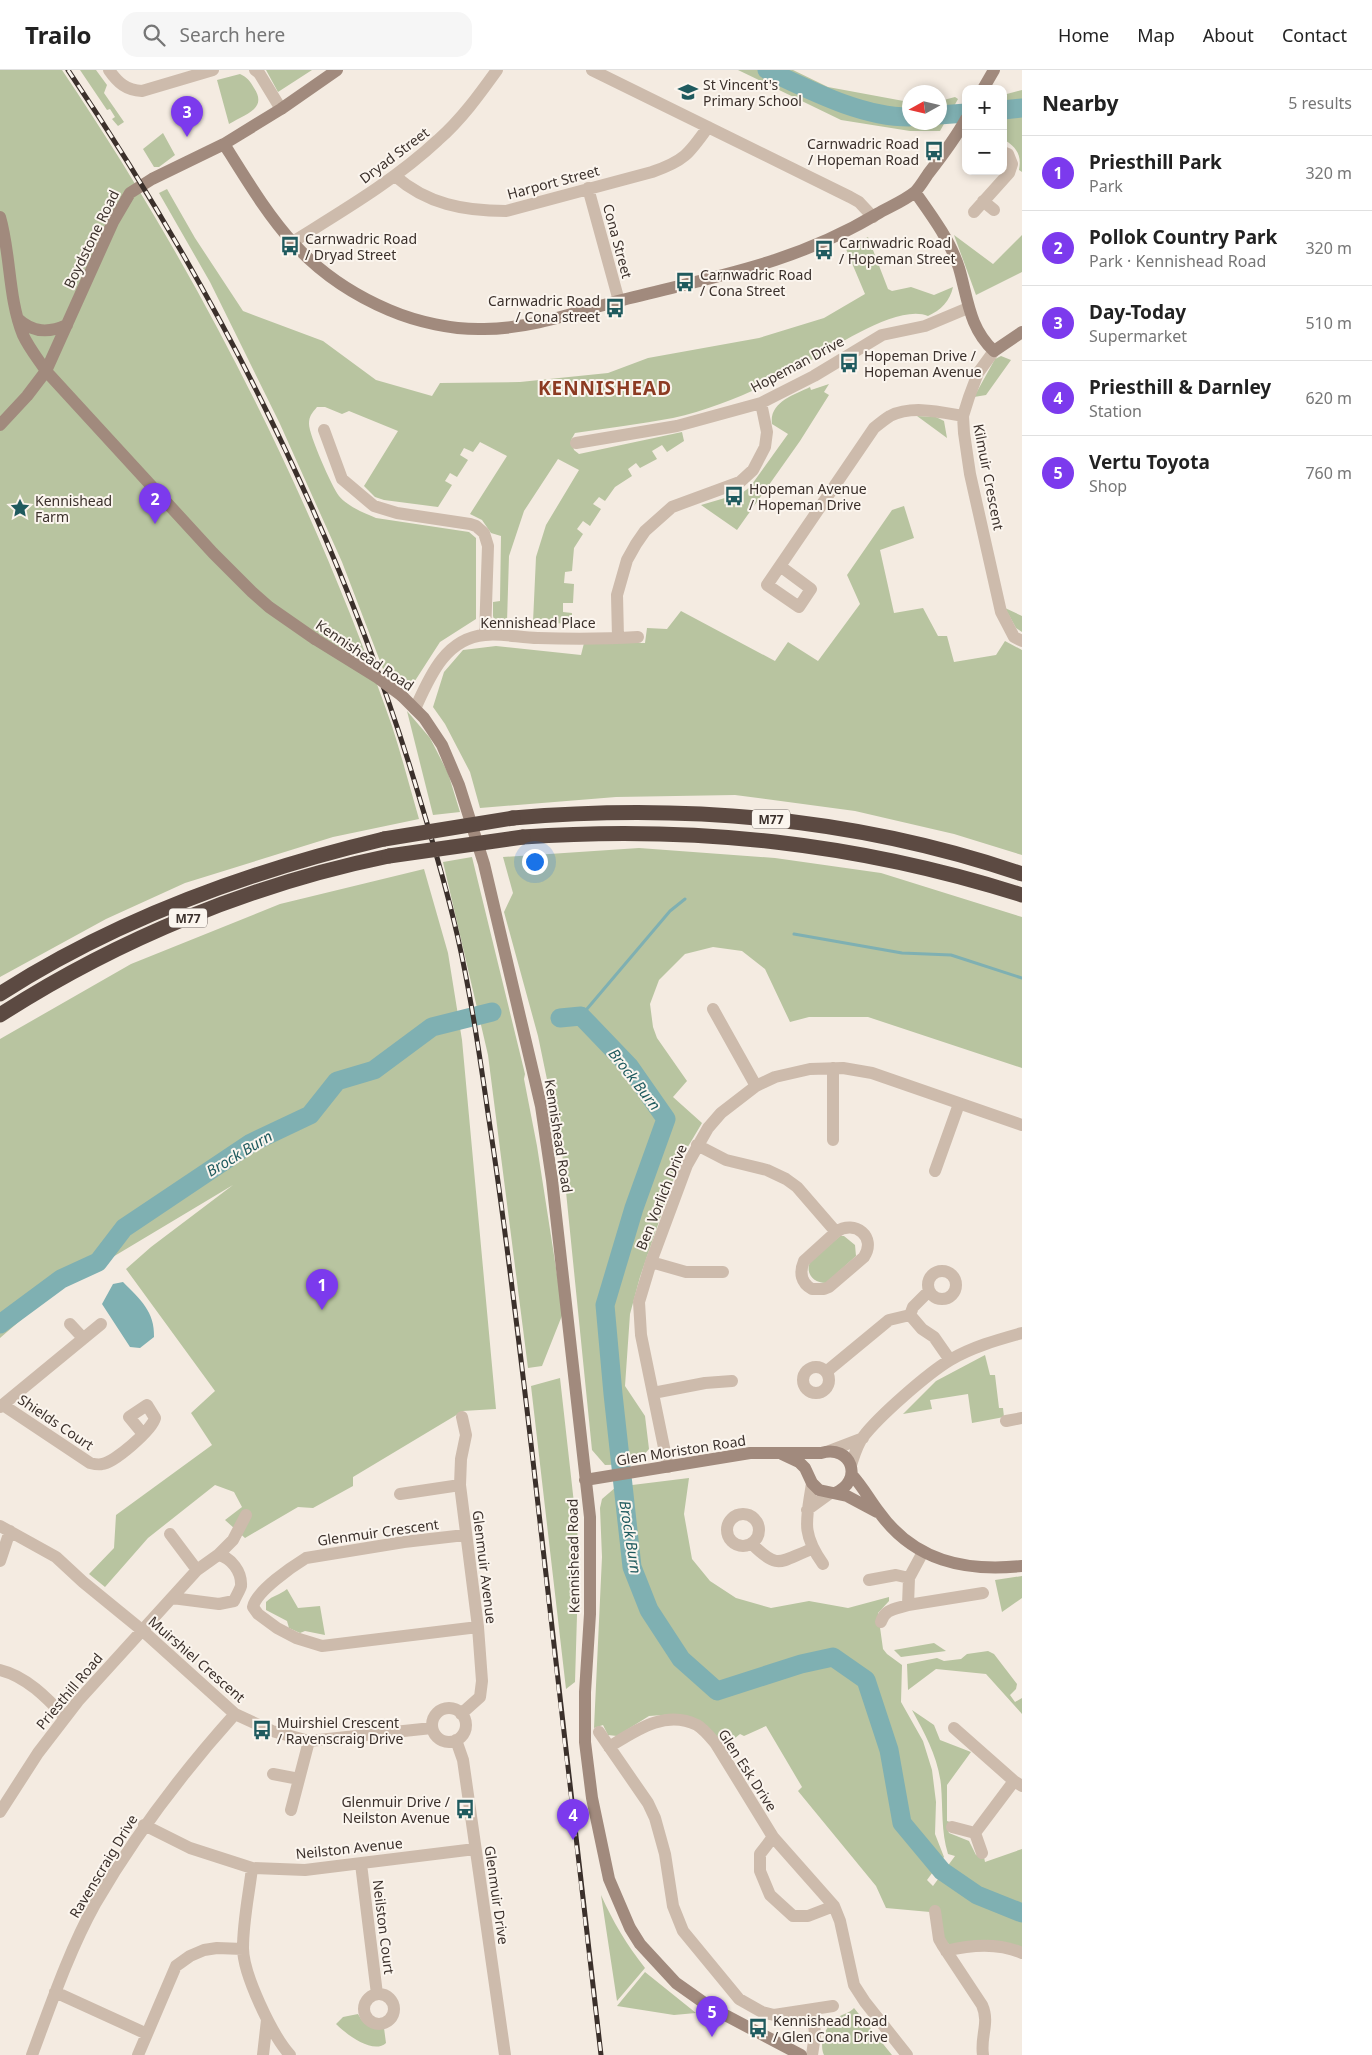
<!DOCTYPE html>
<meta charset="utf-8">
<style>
:root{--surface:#fff;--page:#f6f6f6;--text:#222;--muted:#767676;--line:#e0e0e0;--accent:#7c3aed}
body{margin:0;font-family:"Noto Sans",sans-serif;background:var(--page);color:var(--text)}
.controls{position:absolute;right:15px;top:15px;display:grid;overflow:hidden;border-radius:10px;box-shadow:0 2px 8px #0003}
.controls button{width:45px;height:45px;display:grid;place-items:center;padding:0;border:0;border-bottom:1px solid var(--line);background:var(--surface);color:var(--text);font:25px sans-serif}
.compass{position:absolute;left:902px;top:15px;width:45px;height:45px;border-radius:50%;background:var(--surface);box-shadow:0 2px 8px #0003;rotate:262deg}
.you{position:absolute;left:534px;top:791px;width:18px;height:18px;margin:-12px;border:4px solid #fff;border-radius:50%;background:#1a73e8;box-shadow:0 0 0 8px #1a73e833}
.badge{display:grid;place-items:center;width:32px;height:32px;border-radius:50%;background:var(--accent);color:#fff;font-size:16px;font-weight:700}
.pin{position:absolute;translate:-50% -41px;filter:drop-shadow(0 1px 2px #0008)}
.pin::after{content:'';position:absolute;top:26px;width:18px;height:15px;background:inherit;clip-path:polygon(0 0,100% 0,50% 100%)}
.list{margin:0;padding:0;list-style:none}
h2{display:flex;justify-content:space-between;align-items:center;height:65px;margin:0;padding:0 20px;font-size:21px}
h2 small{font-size:16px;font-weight:400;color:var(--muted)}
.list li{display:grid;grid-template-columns:32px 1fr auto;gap:15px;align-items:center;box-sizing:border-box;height:75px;padding:0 20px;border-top:1px solid var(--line)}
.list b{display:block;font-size:19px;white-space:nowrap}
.list p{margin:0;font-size:16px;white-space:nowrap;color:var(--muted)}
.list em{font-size:16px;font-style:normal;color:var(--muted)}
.icon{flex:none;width:28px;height:28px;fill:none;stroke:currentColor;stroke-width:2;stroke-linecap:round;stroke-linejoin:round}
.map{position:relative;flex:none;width:1022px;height:1985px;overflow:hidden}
header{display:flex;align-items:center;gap:30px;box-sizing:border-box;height:70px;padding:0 25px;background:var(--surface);border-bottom:1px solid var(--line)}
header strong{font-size:24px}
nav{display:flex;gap:28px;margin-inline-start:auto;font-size:18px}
.search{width:350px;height:45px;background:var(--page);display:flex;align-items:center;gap:12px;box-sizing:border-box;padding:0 18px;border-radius:15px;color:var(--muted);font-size:19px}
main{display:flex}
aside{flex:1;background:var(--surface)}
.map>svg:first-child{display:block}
.green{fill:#b8c4a0}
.water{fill:#7fb0b2}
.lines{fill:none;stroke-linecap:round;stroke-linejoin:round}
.stream{stroke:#7fb0b2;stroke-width:3}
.river{stroke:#7fb0b2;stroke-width:19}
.street{stroke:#cdbbac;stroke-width:12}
.secondary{stroke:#a18a7d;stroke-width:12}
.highway{stroke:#5c4a42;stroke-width:15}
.rail-casing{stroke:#3b302b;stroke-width:5}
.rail{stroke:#fbf5ee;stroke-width:3;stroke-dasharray:9;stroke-linecap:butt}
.secondary-bridge{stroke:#a18a7d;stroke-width:12}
.highway-bridge{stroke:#5c4a42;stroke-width:15}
.labels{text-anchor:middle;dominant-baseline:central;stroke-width:4;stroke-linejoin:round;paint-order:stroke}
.shield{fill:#fbf5ee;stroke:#756b66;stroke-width:1}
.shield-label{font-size:12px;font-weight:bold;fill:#3b302b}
.poi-label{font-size:14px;fill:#3b302b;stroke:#fbf5ee;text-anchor:start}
.street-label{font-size:14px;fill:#3b302b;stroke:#fbf5ee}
.water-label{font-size:15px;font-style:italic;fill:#1f5a5e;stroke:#fbf5ee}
.district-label{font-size:19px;font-weight:bold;letter-spacing:1px;fill:#8c3b22;stroke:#fbf5ee}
</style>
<header>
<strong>Trailo</strong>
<div class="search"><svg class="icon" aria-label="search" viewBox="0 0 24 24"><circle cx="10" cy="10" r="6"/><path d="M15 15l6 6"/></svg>Search here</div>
<nav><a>Home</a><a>Map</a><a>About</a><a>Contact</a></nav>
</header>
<main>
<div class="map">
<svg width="1022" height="1985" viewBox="0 0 1022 1985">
<rect width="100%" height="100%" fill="#f4ebe1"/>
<path class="green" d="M0,0H62C199,203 311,424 392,656C402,687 410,718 419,749L333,767L185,813L106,849L0,907Z
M80,0H96L107,15L104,23L124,52L118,56L112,49L115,47L110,39L107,40Z
M266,0H312L278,22Z
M738,0H793L828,17L909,32V52H939L940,31L955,27L958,29L940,61H910L841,50Z
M240,4C247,7 250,11 254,18C268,39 245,44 229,54L217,10Z
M1022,20V102L1019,100C1022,84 1016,77 1003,69V25Z
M163,63L175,85L159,97H154L143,79Z
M167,119L195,168L243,241L323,271L376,310L432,326L440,313L520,312L608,303L648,288L759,268L824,248L865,224L846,179L868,167L888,219L892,221L911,217L934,225L953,217C950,231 941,240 928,246C898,234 836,276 810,291C767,316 721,337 673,348C640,354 607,358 575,363L571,370L574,380L579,384L682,362L684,371L667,382L662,375L652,381L657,389L640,398L636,393L628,399L632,406L615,417L605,431L599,427L593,434L601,439L590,456L583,451L577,459L583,464L574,478L572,501L565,502L564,513L574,514L573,533H563V542L572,543V554L533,552L536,487L546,455L579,400L558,389L524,441L509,486L507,552H495L493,546V532L500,531L501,466L491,463L482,450L470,444L507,386L480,372L473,382L464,378L460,385L468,390L457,407L450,403L445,411L452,415L438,437L384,430L375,427L364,416L398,361L349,341L342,344L325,337H317C312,343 309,346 309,354C309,365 332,417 339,426C347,436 364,443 376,448L469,462L476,468V549L440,572L411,617L383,599L342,492L280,354L210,212L159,123Z
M954,165L993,194L1022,165V202L976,225Z
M1001,286L1011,290L986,325L974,327L995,289Z
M829,314L824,322L829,325L800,371L737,460L701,435L742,423L750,417L788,364L772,354C769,332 794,325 810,317L811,320Z
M917,346L936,347L944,351L947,368Z
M904,436L914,468L880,480L894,543L923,538L938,566H947L954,592L996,585L1005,571L1022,580V785L954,764L855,741L735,725L616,727L480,738L470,702L445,654L433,637L444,602L463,580L496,576L581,585L584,573H645L647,558L667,559L681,541L775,591L788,572L818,591L860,534L847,505L892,440Z
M1005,538L1022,546V562L1016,558Z
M407,641L430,668L448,703L460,742L433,745Z
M639,778L775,788L881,803L1022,847V998L868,947H809L790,952L765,899L742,881L713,877L685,884L659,910L650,934L653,957L657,968L687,1011L673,1027L702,1053L686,1080L674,1108L640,1207L630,1244L625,1316L645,1346L649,1379L636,1394L605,1395L592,1380L562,1082L538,966L504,842L513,823L503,787Z
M472,787L525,1004L524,1009L537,1076L563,1243L542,1296L528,1298L488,985L443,792Z
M424,799L448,883L462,970L496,1339L463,1341L353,1407V1416L313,1438L298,1437L245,1468L225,1450L242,1437L234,1422L215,1415L148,1468L105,1517L89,1504L114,1478L116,1445L212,1375L191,1343L215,1321L126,1199L151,1177L233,1115L51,1224L0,1268V969L131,894L280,834Z
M840,1166H844L855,1175L856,1186L826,1213C814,1213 805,1204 810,1192Z
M985,1285L990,1305H995L999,1338H1003L1004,1347L972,1353L968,1324L930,1330L932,1339L903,1344L936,1311Z
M560,1308L579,1478L575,1612L566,1619L531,1316Z
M689,1408L684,1444L692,1489L710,1511L736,1528L771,1538L809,1531L848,1538L889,1527V1531L878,1543L883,1579L887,1584L902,1595L901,1632L923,1671L932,1700L936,1732L935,1764L944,1787L927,1810L933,1816L955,1786L948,1784C941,1761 943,1739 941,1715C938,1687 925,1664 912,1640L934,1655L940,1670L971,1682L947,1715V1751L950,1752L947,1758L949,1763L969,1771L976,1785L984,1787L985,1792L1022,1779V1877L950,1875L946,1872L930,1842L886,1838L876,1816L798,1721L802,1717L766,1656L744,1666L740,1664L729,1673H722L677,1644L649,1646L617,1666L608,1665L603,1655L594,1658L602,1487L600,1438L602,1429L616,1417Z
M1022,1506V1528L1002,1542L995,1510Z
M287,1519L298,1538L320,1536L325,1565L305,1561L300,1563L289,1558L287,1551L266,1540V1532C273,1525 280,1525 287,1519Z
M934,1573L946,1581L901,1587L894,1580Z
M988,1581L994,1584L1017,1614L1016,1619L1010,1625L1015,1632L1022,1628V1644L986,1604L936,1599L908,1620L907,1594L937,1588L944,1591L961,1589L967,1584Z
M601,1825C613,1852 627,1875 645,1898L617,1931Z
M645,1902L696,1943L674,1945L617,1936Z
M854,1938L892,1985H824C818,1973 827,1951 840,1946C846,1943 849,1943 854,1938Z
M358,1944C364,1955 371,1960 384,1958L386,1973C373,1985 346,1964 336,1954L343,1947Z"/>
<path class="water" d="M123,1212C140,1229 155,1242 154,1267L140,1278L130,1277L102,1234L113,1214Z"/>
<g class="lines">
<path class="stream" d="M794,864L902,883L951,885L1022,908
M581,946L670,841L685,829"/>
<path class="river" d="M767,0C810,20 861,47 909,47
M1003,40L1022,38
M939,45L966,43
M560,948L581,946L629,996L666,1049L634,1138L605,1235L613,1324L632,1497L649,1540L681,1589L717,1621L801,1594L833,1587L866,1610L889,1680L902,1753L942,1801L977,1825L1022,1843
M0,1254L61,1209L98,1192L124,1158L251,1073L310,1045L337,1011L374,1000L432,957L492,942"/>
<path class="street" d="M109,0C118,13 126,20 142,21L213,0
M255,0L259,3L281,39
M592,0L850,127L859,132L873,147
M395,106C427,134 464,141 506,141L652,102C684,91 689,84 708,57
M588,118L619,231
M983,131L994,140
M974,142L1009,103L1012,94L1008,84L1003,82
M291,173C342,141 394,111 438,70C461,50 479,25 497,0
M994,281L978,303L969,327L963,346L964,363L970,404L1001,542L1014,567L1022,571
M324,360L342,409L374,436L397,443L470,454L476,456L484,463L488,476L485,565
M576,373L677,356L761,333L814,306L882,265L925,256L968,238
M780,496L811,519L799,537L767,515L874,358C879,354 885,349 890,346C912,335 940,342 963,346
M618,568L617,525L627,490L636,474L645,461L672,437L740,412L753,400L765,377L767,362L761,333
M415,639C429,608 445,568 485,565C503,563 521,568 538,568C572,569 605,569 638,567
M713,939L756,1016
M833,998V1070
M697,1075L726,1090L767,1100L786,1109L797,1117L836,1162C855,1149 877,1167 864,1187L829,1217L824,1219H812C801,1213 799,1203 804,1191L836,1162
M935,1101L959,1034
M651,1192L686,1202H723
M928 1215a14 14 0 1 1 28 0a14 14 0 1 1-28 0Z
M910,1245L913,1237L929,1221
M70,1254L83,1268
M803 1310a13 13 0 1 1 26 0a13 13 0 1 1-26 0Z
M826,1302L889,1250L910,1245L922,1259L934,1267L950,1290
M653,1323L705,1313L732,1311
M3,1335L90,1393C94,1394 99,1395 102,1394C114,1393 152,1360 155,1348L147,1335L129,1347L143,1364
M0,1337L101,1254
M1006,1351L1022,1348
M829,1381L863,1368
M851,1395C854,1386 857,1375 863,1367C879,1346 927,1304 950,1290C972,1277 997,1270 1022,1263
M668,1397L641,1265L639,1232L651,1192L687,1095L708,1058L721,1043L756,1016L775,1007L810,999L843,998L872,1003L1022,1055
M812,1413C807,1449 800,1462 823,1494
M400,1424L460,1415
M807,1440L829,1424
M727 1460a16 16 0 1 1 32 0a16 16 0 1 1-32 0Z
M0,1456L56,1487L83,1512L143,1561L235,1644L272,1661L309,1671L432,1658
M170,1464L197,1500
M465,1465L404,1472L306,1488C293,1496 256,1521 253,1537L258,1544L277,1558L296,1568L322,1576L478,1557
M752,1474C779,1501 780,1491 812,1479
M218,1485L233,1470L246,1445
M0,1491L10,1461
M869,1510L896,1505L909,1508
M908,1535L983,1523
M881,1552C884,1539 896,1539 908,1535L909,1508L923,1482
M0,1600C26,1606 47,1628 65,1647
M432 1655a17 17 0 1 1 34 0a17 17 0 1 1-34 0Z
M461,1644L480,1627L482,1611L478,1557L460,1415L461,1389L466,1365L462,1347
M954,1658L1014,1711L1022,1716
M599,1662L648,1733L655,1748L665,1784L673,1836L683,1861L739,1929L762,1942L774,1945L833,1936
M456,1670L463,1690L505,1985
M609,1677C635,1661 665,1639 697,1655C704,1659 711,1668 716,1674L773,1767L834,1836L840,1851L854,1915L865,1932L907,1985
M273,1704L299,1709
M291,1740L309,1671
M0,1742L38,1683L78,1631L197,1500L218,1485C231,1487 242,1502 241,1516C240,1520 236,1526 234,1531L219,1534L172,1528
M144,1755L190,1778L252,1798L305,1800L475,1779
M952,1757L975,1763L982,1783
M975,1763L1014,1711
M773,1767L760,1784V1801L770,1825L793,1846H808L834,1836
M361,1794L377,1924
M252,1798C249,1824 243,1851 243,1878C243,1904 272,1965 290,1985
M935,1841L939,1869L943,1876L982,1935C990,1953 980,1966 983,1985
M946,1881C970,1875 999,1873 1022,1883
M55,1922L147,1964
M364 1939a15 15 0 1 1 30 0a15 15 0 1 1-30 0Z
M32,1985C51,1934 69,1881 95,1834C135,1765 182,1703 235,1644
M138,1985L176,1896L190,1886L204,1880L217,1878L243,1879
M263,1985L267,1950
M812,1985L815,1965L813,1940"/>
<path class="secondary" d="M983,19L994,0
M224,74C271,149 302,203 389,240C417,252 453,260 484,259C529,259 574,243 618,231C711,207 792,195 877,144C889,137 904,131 915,122C920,117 924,110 928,104C942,86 955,69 966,49
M915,122C932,146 950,170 959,198C968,229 969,258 994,281L1022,262
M0,147C11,185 8,228 23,265C29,278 38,289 46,301L213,483L252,522L269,537L315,569
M18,249C33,263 49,263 67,255
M0,355L27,326L46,301L113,152L130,123L152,109L224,74L281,39L337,0
M402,626L424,648L442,675L459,715L484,794L541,1036L552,1110L590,1447V1544L585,1622V1672L592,1728L609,1809L630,1858L640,1874L676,1913L710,1937L801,1985
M782,1384L799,1392L805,1398L812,1413L819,1420L847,1426L877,1442
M852,1405C863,1417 869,1429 879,1442C914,1491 965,1502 1022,1496
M585,1410L750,1383H821C852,1374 864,1411 835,1423"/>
<path class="highway" d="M513,748C685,733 858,748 1022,804
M523,767C695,755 858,773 1022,825
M0,924C118,848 249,801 384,769
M0,945C118,869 252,814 389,786"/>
<defs>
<path id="rail" d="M68,0C220,226 344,472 421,733C434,776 447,820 457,864C471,925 480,988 489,1050C506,1160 519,1271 532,1382C554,1583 577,1784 601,1985"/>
</defs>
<use href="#rail" class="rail-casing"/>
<use href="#rail" class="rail"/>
<path class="secondary-bridge" d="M315,569L378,608L402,626"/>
<path class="highway-bridge" d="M384,769L513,748
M389,786L523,767"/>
</g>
<defs>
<symbol id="school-bare" viewBox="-9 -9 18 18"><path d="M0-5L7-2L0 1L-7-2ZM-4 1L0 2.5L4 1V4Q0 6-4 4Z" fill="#1f5a5e" stroke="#fbf5ee" stroke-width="2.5" paint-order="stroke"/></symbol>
<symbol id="bus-bare" viewBox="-9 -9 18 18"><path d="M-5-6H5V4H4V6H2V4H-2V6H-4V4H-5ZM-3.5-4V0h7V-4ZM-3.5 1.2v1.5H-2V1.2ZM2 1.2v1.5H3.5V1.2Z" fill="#1f5a5e" stroke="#fbf5ee" stroke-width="2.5" paint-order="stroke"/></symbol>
<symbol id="sight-bare" viewBox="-9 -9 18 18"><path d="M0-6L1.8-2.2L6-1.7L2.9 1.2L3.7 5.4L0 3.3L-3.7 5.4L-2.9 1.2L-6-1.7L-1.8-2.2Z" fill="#1f5a5e" stroke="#fbf5ee" stroke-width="2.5" paint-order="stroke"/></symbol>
</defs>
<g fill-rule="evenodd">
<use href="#school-bare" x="674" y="8" width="28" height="28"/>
<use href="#bus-bare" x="920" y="67" width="28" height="28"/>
<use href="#bus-bare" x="276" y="162" width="28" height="28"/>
<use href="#bus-bare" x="810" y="166" width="28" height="28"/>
<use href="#bus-bare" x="671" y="198" width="28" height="28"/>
<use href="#bus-bare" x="601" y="224" width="28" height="28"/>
<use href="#bus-bare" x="835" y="279" width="28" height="28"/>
<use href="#bus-bare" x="720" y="412" width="28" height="28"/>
<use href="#sight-bare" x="6" y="424" width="28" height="28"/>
<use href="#bus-bare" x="248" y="1646" width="28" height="28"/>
<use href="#bus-bare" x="451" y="1725" width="28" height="28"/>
<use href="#bus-bare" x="744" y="1944" width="28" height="28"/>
</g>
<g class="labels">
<g class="shield">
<rect x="752" y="739.5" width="38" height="19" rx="4"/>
<rect x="169" y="838.5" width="38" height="19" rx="4"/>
</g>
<g class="shield-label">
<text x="771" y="749">M77</text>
<text x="188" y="848">M77</text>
</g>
<g class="poi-label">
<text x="703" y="14">St Vincent's<tspan x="703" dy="16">Primary School</tspan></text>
<text x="919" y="73" text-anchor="end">Carnwadric Road<tspan x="919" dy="16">/ Hopeman Road</tspan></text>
<text x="305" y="168">Carnwadric Road<tspan x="305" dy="16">/ Dryad Street</tspan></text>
<text x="839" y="172">Carnwadric Road<tspan x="839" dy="16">/ Hopeman Street</tspan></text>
<text x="700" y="204">Carnwadric Road<tspan x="700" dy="16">/ Cona Street</tspan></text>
<text x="600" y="230" text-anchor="end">Carnwadric Road<tspan x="600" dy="16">/ Cona street</tspan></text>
<text x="864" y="285">Hopeman Drive /<tspan x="864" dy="16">Hopeman Avenue</tspan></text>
<text x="749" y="418">Hopeman Avenue<tspan x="749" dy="16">/ Hopeman Drive</tspan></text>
<text x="35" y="430">Kennishead<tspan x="35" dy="16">Farm</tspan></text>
<text x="277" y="1652">Muirshiel Crescent<tspan x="277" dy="16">/ Ravenscraig Drive</tspan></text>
<text x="450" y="1731" text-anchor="end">Glenmuir Drive /<tspan x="450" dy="16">Neilston Avenue</tspan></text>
<text x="773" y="1950">Kennishead Road<tspan x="773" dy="16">/ Glen Cona Drive</tspan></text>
</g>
<g class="street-label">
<text transform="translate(394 85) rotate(-37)">Dryad Street</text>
<text transform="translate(553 112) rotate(-15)">Harport Street</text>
<text transform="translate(91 169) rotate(-64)">Boydstone Road</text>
<text transform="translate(618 171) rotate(75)">Cona Street</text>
<text transform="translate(797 294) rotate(-28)">Hopeman Drive</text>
<text transform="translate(989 407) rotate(79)">Kilmuir Crescent</text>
<text x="538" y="552">Kennishead Place</text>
<text transform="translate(365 585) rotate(34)">Kennishead Road</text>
<text transform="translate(559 1066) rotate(81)">Kennishead Road</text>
<text transform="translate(661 1127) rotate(-68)">Ben Vorlich Drive</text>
<text transform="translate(56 1352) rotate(34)">Shields Court</text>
<text transform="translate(681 1380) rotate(-9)">Glen Moriston Road</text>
<text transform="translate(378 1462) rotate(-8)">Glenmuir Crescent</text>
<text transform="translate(573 1486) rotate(-91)">Kennishead Road</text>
<text transform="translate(485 1497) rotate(83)">Glenmuir Avenue</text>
<text transform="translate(197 1589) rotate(41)">Muirshiel Crescent</text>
<text transform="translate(69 1621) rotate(-50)">Priesthill Road</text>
<text transform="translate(748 1700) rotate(57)">Glen Esk Drive</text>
<text transform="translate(349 1778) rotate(-6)">Neilston Avenue</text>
<text transform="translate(103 1796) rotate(-59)">Ravenscraig Drive</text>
<text transform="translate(497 1825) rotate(82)">Glenmuir Drive</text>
<text transform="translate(384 1857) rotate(83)">Neilston Court</text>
</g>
<g class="water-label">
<text transform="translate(635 1009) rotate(52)">Brock Burn</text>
<text transform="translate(239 1083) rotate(-31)">Brock Burn</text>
<text transform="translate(631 1467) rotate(81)">Brock Burn</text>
</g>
<g class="district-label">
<text x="605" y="318">KENNISHEAD</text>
</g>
</g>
</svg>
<div class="controls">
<button>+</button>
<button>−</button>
</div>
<svg class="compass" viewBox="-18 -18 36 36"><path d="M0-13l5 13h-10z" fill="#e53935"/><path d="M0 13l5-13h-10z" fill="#767676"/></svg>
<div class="you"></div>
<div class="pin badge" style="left:322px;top:1240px">1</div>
<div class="pin badge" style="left:155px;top:454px">2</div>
<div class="pin badge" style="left:187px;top:67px">3</div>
<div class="pin badge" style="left:573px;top:1770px">4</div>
<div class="pin badge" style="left:712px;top:1967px">5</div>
</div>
<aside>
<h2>Nearby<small>5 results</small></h2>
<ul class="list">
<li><span class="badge">1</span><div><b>Priesthill Park</b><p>Park</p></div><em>320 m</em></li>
<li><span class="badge">2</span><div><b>Pollok Country Park</b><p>Park · Kennishead Road</p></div><em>320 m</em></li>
<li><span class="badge">3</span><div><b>Day-Today</b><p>Supermarket</p></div><em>510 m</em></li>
<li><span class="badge">4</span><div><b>Priesthill &amp; Darnley</b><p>Station</p></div><em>620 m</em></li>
<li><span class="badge">5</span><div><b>Vertu Toyota</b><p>Shop</p></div><em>760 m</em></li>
</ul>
</aside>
</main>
